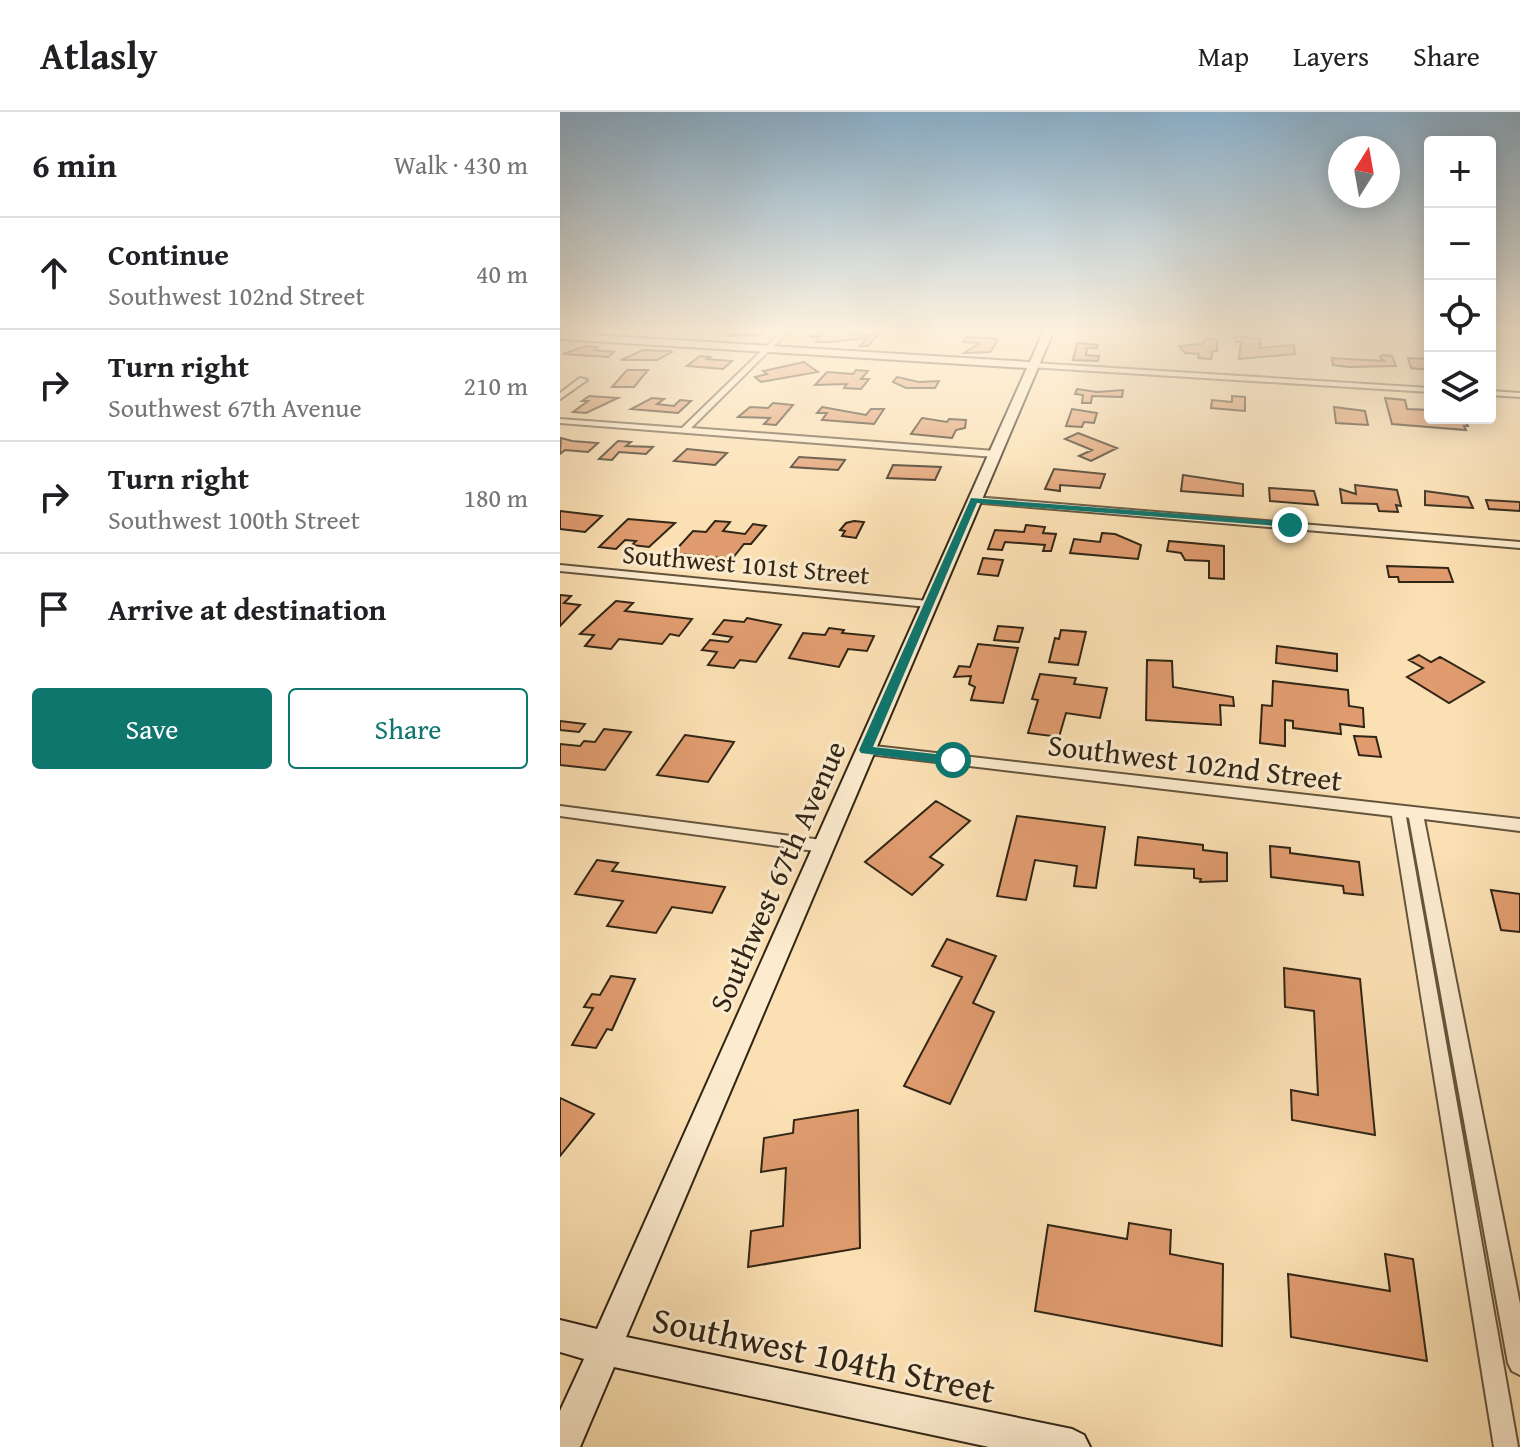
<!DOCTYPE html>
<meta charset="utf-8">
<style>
:root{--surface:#fff;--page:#f6f6f6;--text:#202124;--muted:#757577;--line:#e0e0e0;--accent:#0f766e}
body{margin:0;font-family:"Gentium Book Plus",serif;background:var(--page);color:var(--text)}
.controls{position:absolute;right:24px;top:24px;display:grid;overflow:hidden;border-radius:8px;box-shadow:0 4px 20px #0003}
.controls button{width:72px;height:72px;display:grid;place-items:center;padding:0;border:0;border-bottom:2px solid var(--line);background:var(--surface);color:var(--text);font:40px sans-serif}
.compass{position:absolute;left:768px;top:24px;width:72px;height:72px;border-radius:50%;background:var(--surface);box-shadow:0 4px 20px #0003;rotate:11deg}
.stop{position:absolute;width:24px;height:24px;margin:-18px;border:6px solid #0f766e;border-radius:50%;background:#fff}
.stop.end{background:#0f766e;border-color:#fff;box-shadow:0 2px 8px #0008}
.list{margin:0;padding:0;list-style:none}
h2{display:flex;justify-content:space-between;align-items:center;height:104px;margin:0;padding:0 32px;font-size:34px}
h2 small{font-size:26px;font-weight:400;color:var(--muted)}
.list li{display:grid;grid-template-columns:52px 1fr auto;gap:24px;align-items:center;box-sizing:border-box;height:112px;padding:0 32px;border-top:2px solid var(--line)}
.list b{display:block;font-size:30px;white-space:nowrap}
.list p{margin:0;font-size:26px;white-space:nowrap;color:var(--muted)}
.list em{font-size:26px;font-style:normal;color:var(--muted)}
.actions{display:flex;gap:16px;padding:24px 32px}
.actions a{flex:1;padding:18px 0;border:2px solid var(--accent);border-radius:8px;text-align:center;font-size:28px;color:var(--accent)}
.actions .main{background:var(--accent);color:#fff}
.icon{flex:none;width:44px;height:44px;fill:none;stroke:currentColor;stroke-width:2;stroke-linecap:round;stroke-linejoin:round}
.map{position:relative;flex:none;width:960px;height:1335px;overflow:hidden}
header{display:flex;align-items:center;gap:48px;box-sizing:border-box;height:112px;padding:0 40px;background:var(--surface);border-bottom:2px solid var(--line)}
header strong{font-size:38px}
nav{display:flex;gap:44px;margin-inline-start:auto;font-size:28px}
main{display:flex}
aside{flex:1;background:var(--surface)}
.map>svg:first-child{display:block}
.building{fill:#e09c6f;stroke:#312616;stroke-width:2}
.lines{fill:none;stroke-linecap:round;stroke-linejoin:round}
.street-casing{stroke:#64543d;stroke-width:4}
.secondary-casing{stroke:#312616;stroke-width:4}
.street{fill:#fcebce;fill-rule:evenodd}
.secondary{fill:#fcebce;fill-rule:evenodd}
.route{fill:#0f766e}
.labels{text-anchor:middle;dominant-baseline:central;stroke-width:6;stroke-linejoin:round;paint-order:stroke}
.far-street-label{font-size:26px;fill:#312616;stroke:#fcebce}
.street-label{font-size:30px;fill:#312616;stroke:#fcebce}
.near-street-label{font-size:36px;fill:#312616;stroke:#fcebce}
</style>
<header>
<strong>Atlasly</strong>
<nav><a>Map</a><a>Layers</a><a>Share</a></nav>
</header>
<main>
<aside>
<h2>6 min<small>Walk · 430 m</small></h2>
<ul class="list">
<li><svg class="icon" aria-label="ahead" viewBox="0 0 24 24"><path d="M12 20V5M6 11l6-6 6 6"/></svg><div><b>Continue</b><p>Southwest 102nd Street</p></div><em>40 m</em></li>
<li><svg class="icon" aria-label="right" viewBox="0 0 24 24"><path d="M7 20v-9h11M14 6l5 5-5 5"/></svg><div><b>Turn right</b><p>Southwest 67th Avenue</p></div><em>210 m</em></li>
<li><svg class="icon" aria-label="right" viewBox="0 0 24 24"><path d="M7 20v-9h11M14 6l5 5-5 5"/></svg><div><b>Turn right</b><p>Southwest 100th Street</p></div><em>180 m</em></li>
<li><svg class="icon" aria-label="arrive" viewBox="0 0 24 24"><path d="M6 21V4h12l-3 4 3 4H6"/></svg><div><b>Arrive at destination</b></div></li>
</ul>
<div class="actions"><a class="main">Save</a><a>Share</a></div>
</aside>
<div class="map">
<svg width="960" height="1335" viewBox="0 0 960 1335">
<rect width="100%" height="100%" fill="#fbe0b3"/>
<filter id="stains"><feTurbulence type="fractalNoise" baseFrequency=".0025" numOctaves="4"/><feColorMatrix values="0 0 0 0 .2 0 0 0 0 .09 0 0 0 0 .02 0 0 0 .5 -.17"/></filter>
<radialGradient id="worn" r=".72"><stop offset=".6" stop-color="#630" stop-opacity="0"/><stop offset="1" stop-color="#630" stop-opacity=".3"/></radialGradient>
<path class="building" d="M176,218H207L202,223L169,224Z
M267,218L309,223L320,220L308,234H300L307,226L270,230H256L260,225H250Z
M675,224L700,227V236L734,233L735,242L679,247L681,230H676Z
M406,225L429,226L438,228L430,240L404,241L419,231L403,230Z
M646,226L657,227V239H653L651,247L638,246L639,242L625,241L619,234L642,232Z
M517,231L538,233L537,236H527L526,243L539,244L538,249L513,248Z
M26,234L38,235L34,238L54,240L48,245L3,242Z
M83,238L111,239L112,240L97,248H61Z
M822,243L832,244L836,254L789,255L773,253L772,246L824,249L820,245Z
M140,244L150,245L147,247L172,249L163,257L127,254Z
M848,246L870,247V258L851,256Z
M244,250L258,260L201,270L195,265L207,262L203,259Z
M67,258H88L74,275H52Z
M296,258L308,259L301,267H309L301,277L284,276L287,272L255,273L267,260L293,262Z
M337,265L359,270L379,269L375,276H346L333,270Z
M517,277L537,280L563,278L562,285L532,284L531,291H522L523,283L515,282Z
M29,284L58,286L26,301L13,300L28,289H22Z
M672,284L685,285V299L651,296L652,288L672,290Z
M92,286L104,287L97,292L114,294L120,288L131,289L118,301L71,297Z
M825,286L845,288L847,297L870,298V306H904L908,314H904L906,318L832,312Z
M213,291L233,293L216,313L204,312L210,306L178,305L190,295L208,296Z
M262,295L306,303L311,297H324L314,312L262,308L267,301H257Z
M774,295L805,299L808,313L776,311Z
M512,297L537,301L534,311L524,310L522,315L506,314Z
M362,306L387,310L389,307L406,308L405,316L396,318L392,326L351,322Z
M518,321L557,336L531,349L519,344L532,338L505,327Z
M1,326L12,329L38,331L28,340L5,338L0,342Z
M58,329L71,330L66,334L93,335L86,342L59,340L52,348L39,347Z
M127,337L167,341L155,353L114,349Z
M239,345L285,348L278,358L231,355Z
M333,353L381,355L375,368L327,366Z
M494,357L545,362L540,376L500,373V379L485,377Z
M623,363L683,372V384L621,379Z
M795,373L837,378L841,394L836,393L838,400L819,399L817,392L782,391L780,377L796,382Z
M709,376L754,379L758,393L710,389Z
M865,379L908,385L913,396L865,393Z
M926,388L960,390V399L929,397Z
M0,399L42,404L25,420L0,417Z
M68,407L115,411L89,435L72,433L76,429L65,428L56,437L39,435Z
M155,409L170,410L163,419L185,422L193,412L206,414L191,432H184L172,447L113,441L133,419L146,420Z
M294,409L304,410L296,426L282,424L285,419L280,418L286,411Z
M466,413L485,415L483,421L496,422L491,439H483L485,433L445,430L442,438L428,437L435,418L464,420Z
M542,421L555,422L581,433L578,447L510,441L514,427L540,430Z
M609,429L664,434V467L649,466V449L625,448L621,441L607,439Z
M423,446L443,448L438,464L418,462Z
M827,454L888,456L893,470H839L838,465H829Z
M0,483L11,484L4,491L20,493L0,514Z
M56,489L73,491L65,499L132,507L119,524L110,522L102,532L59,527L51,537L25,534L34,523L20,522Z
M187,506L221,513L196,550L180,548L174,556L148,553L157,540L142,538L150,528L168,530L172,525L153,522L164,508L184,510Z
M438,514L463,516L459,530L434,528Z
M269,516L284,518L282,521L314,524L307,539L288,537L279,555L229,546L243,521L265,523Z
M501,518L526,520L518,553L489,550L495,526L499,527Z
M418,532L458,536L443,591L411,588L415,575L409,572L411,564L394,565L399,554L410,555Z
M717,534L777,542V559L716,551Z
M859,543L871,550L880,545L924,570L889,591L847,565L863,556L849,548Z
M587,548L612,549L613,575L673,585L674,594L660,593L661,613L586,608Z
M480,562L516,566L514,572L547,576L540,606L506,601L499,625L468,621L478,588L472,587Z
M713,569L788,578L789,594L803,596L804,615L780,612L781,622L733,616V609L725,608V634L700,631L702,593L712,594Z
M0,609L25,612L19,620L0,618Z
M44,617L71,620L45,658L0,653V632L20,634L24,629L35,630Z
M125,623L174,630L148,670L97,663Z
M794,624L816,625L821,645L799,643Z
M376,689L410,709L370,745L383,753L352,783L305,750Z
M457,704L545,715L536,776L514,774L517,754L475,748L466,788L437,784Z
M578,725L643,733V738L667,741V769L640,770L641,767L634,766V757L575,753Z
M710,734L730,736V741L799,750L803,783L784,781L783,774L711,765Z
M37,748L58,751L52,759L165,775L152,801L112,795L96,821L47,814L63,789L15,782Z
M931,778L960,782V820L941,818Z
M387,827L436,844L413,891L434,900L390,992L344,974L402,865L372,854Z
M724,856L800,867L815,1023L732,1008L731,978L758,983L754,899L725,895Z
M51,864L75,867L52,918L47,917L36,936L12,933L33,896L24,895L32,882L40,883Z
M0,986L34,1002L0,1044Z
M298,998L300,1136L188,1155L191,1119L223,1114L226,1056L201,1060L204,1026L233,1021L234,1008Z
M569,1111L611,1118L610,1142L663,1152L662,1234L475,1199L488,1113L567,1127Z
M825,1142L853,1147L867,1249L731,1225L728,1162L830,1179Z"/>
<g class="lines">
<defs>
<path id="street" d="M223,218H230L131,316L435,339L439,342L435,345L0,311V307L122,316Z
M473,251L870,276V280L470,255L469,253Z
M20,266L27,268L0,287V281Z
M930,279L960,281V285L930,283Z
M414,385L960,430V436L411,390V386Z
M0,453L368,489L374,492L368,495L0,459Z
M305,633L960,707V719L864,707L960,1192V1263L952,1259L948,1251L849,706L846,705L958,1335H934L832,704L300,641L298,638Z
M0,694L262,728L267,730L270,734L267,738L262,740L0,704Z"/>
<path id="secondary" d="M484,218H494L66,1225L512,1317L524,1323L530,1335H429L54,1255L20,1335H0V1299L24,1247L0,1240V1208L37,1217L467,256L0,227V221L470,250Z"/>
</defs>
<use href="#street" class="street-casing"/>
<use href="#secondary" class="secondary-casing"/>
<use href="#street" class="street"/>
<use href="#secondary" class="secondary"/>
</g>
<linearGradient id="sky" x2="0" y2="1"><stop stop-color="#8cb6d5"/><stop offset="0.54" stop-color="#fdf1dd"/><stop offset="1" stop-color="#fdf1dd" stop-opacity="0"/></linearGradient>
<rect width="960" height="405" fill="url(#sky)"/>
<path class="route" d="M411,386L730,410L734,413L730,415L417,391L313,635L393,644L400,648L393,653L301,641L299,638Z"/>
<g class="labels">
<g class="far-street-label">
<text transform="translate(186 452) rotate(5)">Southwest 101st Street</text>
</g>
<g class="street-label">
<text transform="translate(635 650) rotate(7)">Southwest 102nd Street</text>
<text transform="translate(217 764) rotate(-66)">Southwest 67th Avenue</text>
</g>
<g class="near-street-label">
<text transform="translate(264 1242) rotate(12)">Southwest 104th Street</text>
</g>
</g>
<rect width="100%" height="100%" filter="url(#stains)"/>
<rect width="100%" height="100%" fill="url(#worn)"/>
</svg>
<div class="controls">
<button>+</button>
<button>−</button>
<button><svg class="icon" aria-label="locate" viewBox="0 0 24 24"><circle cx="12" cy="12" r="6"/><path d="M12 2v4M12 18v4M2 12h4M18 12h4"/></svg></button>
<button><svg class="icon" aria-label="layers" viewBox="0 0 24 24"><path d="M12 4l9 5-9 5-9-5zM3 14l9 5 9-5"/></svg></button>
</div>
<svg class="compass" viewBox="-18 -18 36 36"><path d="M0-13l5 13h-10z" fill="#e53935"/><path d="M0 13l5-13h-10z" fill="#757577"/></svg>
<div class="stop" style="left:393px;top:648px"></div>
<div class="stop end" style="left:730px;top:413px"></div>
</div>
</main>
